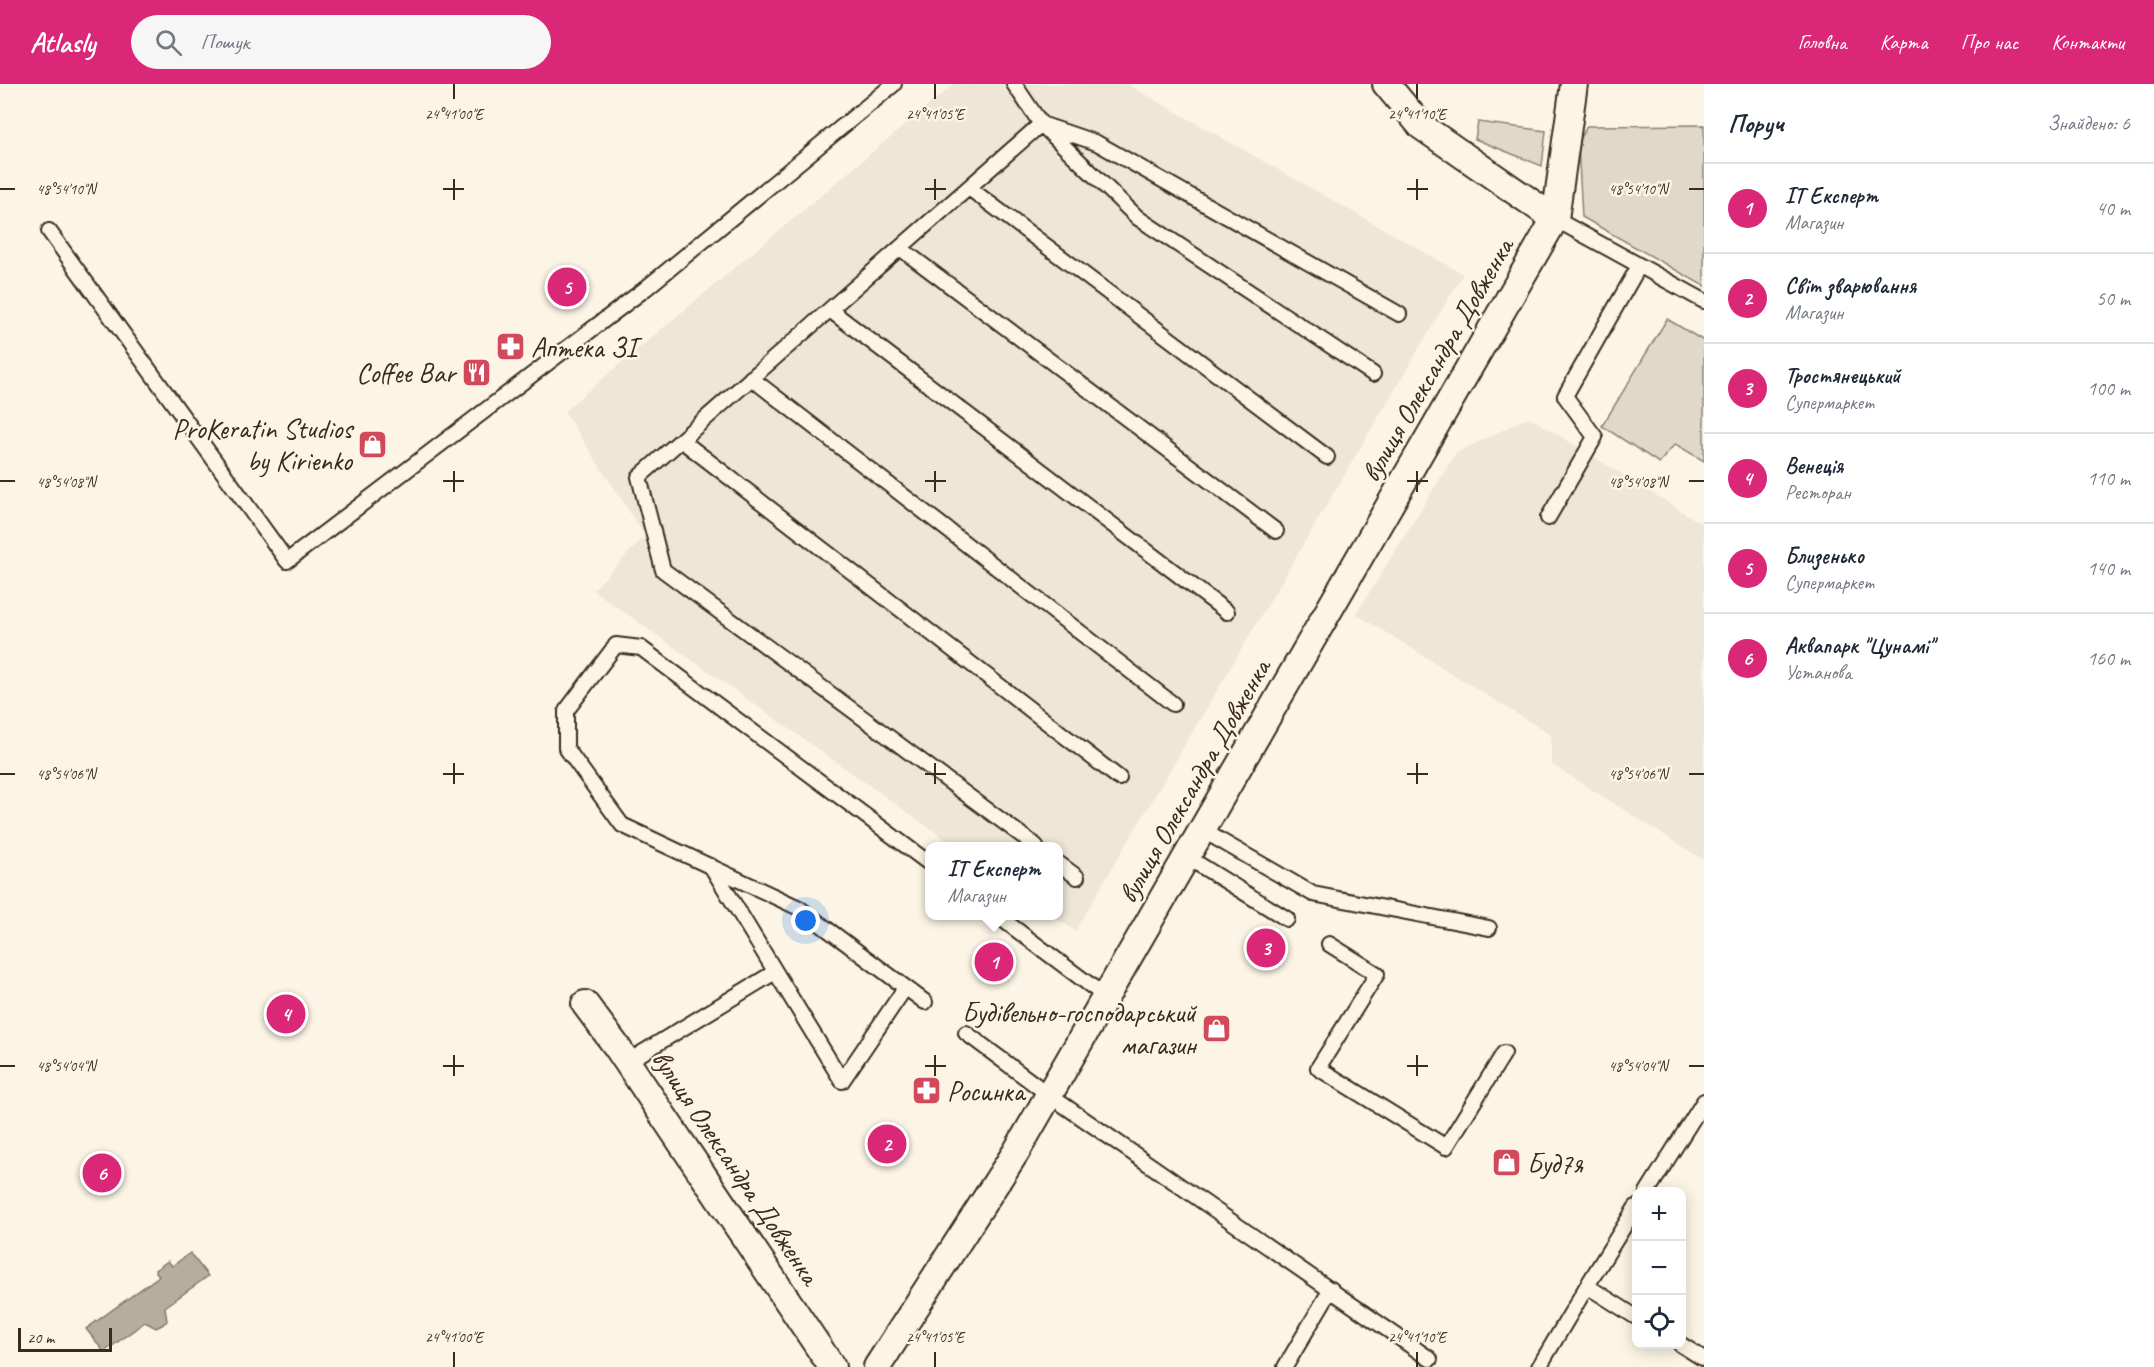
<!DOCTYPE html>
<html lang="uk">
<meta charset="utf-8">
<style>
:root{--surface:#fff;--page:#f6f6f7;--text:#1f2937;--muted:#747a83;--line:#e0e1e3;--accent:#db2777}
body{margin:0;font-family:Caveat,sans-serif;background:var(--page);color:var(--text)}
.controls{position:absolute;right:18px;bottom:18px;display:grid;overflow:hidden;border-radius:12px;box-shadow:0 3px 15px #0003}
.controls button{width:54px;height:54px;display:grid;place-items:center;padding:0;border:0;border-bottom:2px solid var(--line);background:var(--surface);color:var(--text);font:30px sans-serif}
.scale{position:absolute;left:18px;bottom:15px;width:94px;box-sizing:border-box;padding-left:6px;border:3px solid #3b2a1e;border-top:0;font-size:16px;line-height:21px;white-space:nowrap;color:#3b2a1e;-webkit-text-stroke:4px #fcf5e5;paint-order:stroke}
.you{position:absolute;left:806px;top:837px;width:21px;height:21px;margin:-15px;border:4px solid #fff;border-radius:50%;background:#1a73e8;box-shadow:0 0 0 9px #1a73e833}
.badge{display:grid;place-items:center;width:39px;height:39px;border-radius:50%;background:var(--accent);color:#fff;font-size:20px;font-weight:700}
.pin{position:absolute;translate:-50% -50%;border:3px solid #fff;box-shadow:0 2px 6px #0006}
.popup{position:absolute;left:925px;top:758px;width:138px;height:78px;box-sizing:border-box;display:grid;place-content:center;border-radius:12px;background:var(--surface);filter:drop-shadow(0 2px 4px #0005);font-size:20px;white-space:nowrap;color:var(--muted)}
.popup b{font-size:22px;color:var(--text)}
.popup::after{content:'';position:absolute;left:50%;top:100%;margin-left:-12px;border:12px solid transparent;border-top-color:var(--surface)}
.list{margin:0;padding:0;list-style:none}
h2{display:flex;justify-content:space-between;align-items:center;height:78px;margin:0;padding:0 24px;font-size:26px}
h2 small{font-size:20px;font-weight:400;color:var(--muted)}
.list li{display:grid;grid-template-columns:39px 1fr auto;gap:18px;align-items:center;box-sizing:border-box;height:90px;padding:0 24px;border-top:2px solid var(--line)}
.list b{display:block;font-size:22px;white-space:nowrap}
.list p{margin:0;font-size:20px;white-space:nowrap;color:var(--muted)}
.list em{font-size:20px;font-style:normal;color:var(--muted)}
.icon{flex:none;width:33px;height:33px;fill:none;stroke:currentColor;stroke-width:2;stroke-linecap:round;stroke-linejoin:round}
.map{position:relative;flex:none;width:1704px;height:1283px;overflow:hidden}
header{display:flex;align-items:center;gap:36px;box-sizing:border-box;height:84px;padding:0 30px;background:var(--accent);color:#fff}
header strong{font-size:28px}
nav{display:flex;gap:33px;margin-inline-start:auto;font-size:21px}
.search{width:420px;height:54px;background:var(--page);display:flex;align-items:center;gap:15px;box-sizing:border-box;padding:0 21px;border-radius:33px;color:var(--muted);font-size:22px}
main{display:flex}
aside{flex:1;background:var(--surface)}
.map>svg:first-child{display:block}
.built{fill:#eee6d6}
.green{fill:#e0d8c8;stroke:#8e8173;stroke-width:1.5}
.water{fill:#b7ad9e;stroke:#85796b;stroke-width:1.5}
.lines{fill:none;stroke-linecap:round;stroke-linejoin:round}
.service-casing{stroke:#3b2a1e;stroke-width:18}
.minor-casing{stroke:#3b2a1e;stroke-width:30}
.service{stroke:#fcf5e5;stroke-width:14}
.minor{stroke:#fcf5e5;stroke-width:26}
.ticks{fill:none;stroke:#3b2a1e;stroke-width:2}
.labels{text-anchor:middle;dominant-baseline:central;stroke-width:5;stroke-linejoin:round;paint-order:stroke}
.poi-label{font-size:28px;fill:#3b2a1e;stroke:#fcf5e5;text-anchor:start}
.street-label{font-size:28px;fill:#3b2a1e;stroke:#fcf5e5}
.ticks-label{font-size:15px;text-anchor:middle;fill:#3b2a1e;stroke:#fcf5e5;stroke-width:5;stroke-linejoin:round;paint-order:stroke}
</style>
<header>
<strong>Atlasly</strong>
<div class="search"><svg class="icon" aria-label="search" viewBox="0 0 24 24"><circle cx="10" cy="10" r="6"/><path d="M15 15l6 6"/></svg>Пошук</div>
<nav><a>Головна</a><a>Карта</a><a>Про нас</a><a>Контакти</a></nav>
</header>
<main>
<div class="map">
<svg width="1704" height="1283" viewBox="0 0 1704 1283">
<rect width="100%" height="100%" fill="#fcf5e5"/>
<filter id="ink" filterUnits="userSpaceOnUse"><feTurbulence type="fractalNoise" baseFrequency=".0167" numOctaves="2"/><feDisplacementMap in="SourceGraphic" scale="12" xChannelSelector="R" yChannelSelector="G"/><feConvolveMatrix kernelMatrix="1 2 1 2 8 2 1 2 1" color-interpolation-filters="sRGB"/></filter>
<g filter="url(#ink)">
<path class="built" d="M954,0H1127L1463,190L1075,847L1053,832H1058V762H955L593,506L645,452L564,327Z
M1529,333L1704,441V776L1551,680V651L1356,530L1456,369Z"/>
<path class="green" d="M1478,38L1546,47L1542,82L1475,55Z
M1704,41V202L1582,133L1578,60L1587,42Z
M1667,235L1704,257V377L1675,360L1659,379L1602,342Z"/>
<path class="water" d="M190,1169L208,1192L165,1223L167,1237L162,1241L156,1244L145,1238L104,1268L86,1245L159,1192L155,1186L168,1177L172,1182Z"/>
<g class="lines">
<defs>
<path id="service" d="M1014,0L1041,40L1097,59L1399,230
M969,104L1327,373
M1555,135L1704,217
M49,147L287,477L645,205L894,0
M900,164L1276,447
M830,226L1227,528
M751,294L1173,620
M681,356L1119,694
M1548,434L1595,353L1565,312L1639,182
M1202,746L1313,810L1489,844
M1036,762L663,486L639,393L1041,40L1138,134L1373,290
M1187,773L1287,835
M1058,779L1077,793
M711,782L842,997L905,904
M998,832L1106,913
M1329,860L1377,890L1318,984L1446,1063L1504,969
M925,918L799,824L622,741L566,664V627L616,561L641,564L930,780
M966,949L1049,1011L1430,1275
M627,978L775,888
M1647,1108L1704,1017
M1587,1202L1636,1233
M1680,1260L1704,1275
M1285,1283L1331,1205
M1539,1283L1587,1202L1636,1123"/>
<path id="minor" d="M1386,0L1421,42L1555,135
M585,920L617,963L832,1283
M877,1283L1016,1068L1552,140L1555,135L1574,0"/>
</defs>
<use href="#service" class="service-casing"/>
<use href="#minor" class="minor-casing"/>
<use href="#service" class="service"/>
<use href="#minor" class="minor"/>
</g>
</g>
<path class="ticks" d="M454,0V15M935,0V15M1417,0V15M454,95V116M935,95V116M1417,95V116M0,105H15M443,105H464M925,105H946M1407,105H1428M1689,105H1704M454,387V408M935,387V408M1417,387V408M0,397H15M443,397H464M925,397H946M1407,397H1428M1689,397H1704M454,679V700M935,679V700M1417,679V700M0,690H15M443,690H464M925,690H946M1407,690H1428M1689,690H1704M454,971V992M935,971V992M1417,971V992M0,982H15M443,982H464M925,982H946M1407,982H1428M1689,982H1704M454,1268V1283M935,1268V1283M1417,1268V1283"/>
<defs>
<symbol id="pharmacy-square" viewBox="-11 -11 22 22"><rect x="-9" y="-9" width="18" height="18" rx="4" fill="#d1495b" stroke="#fcf5e5"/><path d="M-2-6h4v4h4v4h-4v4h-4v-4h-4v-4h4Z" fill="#fff"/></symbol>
<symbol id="restaurant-square" viewBox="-11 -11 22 22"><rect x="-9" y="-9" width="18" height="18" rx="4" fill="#d1495b" stroke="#fcf5e5"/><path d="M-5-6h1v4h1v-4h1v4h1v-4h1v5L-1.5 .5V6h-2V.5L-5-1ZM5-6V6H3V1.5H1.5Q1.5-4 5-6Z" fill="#fff"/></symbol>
<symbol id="shop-square" viewBox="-11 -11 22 22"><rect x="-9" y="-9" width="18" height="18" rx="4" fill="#d1495b" stroke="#fcf5e5"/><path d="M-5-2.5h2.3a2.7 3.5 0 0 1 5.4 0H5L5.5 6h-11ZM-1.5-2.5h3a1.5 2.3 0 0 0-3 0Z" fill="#fff"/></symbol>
</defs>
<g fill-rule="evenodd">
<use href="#pharmacy-square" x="494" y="246" width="33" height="33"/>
<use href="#restaurant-square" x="460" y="272" width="33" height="33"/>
<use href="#shop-square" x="356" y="344" width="33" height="33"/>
<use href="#shop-square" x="1200" y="928" width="33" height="33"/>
<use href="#pharmacy-square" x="910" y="990" width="33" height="33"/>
<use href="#shop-square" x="1490" y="1062" width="33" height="33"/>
</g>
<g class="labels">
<g class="poi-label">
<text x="531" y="263">Аптека ЗІ</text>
<text x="455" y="288" text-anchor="end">Coffee Bar</text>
<text x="352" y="344" text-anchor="end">ProKeratin Studios<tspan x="352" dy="32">by Kirienko</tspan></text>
<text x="1196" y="928" text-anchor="end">Будівельно-господарський<tspan x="1196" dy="32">магазин</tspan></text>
<text x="947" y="1007">Росинка</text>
<text x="1527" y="1079">Буд7я</text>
</g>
<g class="street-label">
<text transform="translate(1437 276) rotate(-60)">вулиця Олександра Довженка</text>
<text transform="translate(1194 697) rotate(-60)">вулиця Олександра Довженка</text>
<text transform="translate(736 1083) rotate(56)">вулиця Олександра Довженка</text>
</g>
</g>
<g class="ticks-label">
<text x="454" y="35">24°41'00"E</text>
<text x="935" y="35">24°41'05"E</text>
<text x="1417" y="35">24°41'10"E</text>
<text x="66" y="110">48°54'10"N</text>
<text x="1638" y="110">48°54'10"N</text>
<text x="66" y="403">48°54'08"N</text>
<text x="1638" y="403">48°54'08"N</text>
<text x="66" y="695">48°54'06"N</text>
<text x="1638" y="695">48°54'06"N</text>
<text x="66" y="987">48°54'04"N</text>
<text x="1638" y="987">48°54'04"N</text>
<text x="454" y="1258">24°41'00"E</text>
<text x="935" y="1258">24°41'05"E</text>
<text x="1417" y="1258">24°41'10"E</text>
</g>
</svg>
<div class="controls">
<button>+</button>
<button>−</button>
<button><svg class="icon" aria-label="locate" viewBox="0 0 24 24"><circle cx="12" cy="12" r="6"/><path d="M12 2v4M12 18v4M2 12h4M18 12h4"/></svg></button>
</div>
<div class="scale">20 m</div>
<div class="you"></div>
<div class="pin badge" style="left:994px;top:878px">1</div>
<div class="popup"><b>IT Експерт</b>Магазин</div>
<div class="pin badge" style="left:887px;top:1060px">2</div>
<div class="pin badge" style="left:1266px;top:864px">3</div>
<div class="pin badge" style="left:286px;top:930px">4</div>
<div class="pin badge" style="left:567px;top:203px">5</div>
<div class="pin badge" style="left:102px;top:1089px">6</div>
</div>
<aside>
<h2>Поруч<small>Знайдено: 6</small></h2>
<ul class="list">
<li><span class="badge">1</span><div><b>IT Експерт</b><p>Магазин</p></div><em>40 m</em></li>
<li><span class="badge">2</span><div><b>Світ зварювання</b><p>Магазин</p></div><em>50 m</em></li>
<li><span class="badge">3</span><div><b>Тростянецький</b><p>Супермаркет</p></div><em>100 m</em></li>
<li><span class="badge">4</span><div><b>Венеція</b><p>Ресторан</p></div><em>110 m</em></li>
<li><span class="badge">5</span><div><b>Близенько</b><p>Супермаркет</p></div><em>140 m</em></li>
<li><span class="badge">6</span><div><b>Аквапарк &quot;Цунамі&quot;</b><p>Установа</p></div><em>160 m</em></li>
</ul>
</aside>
</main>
